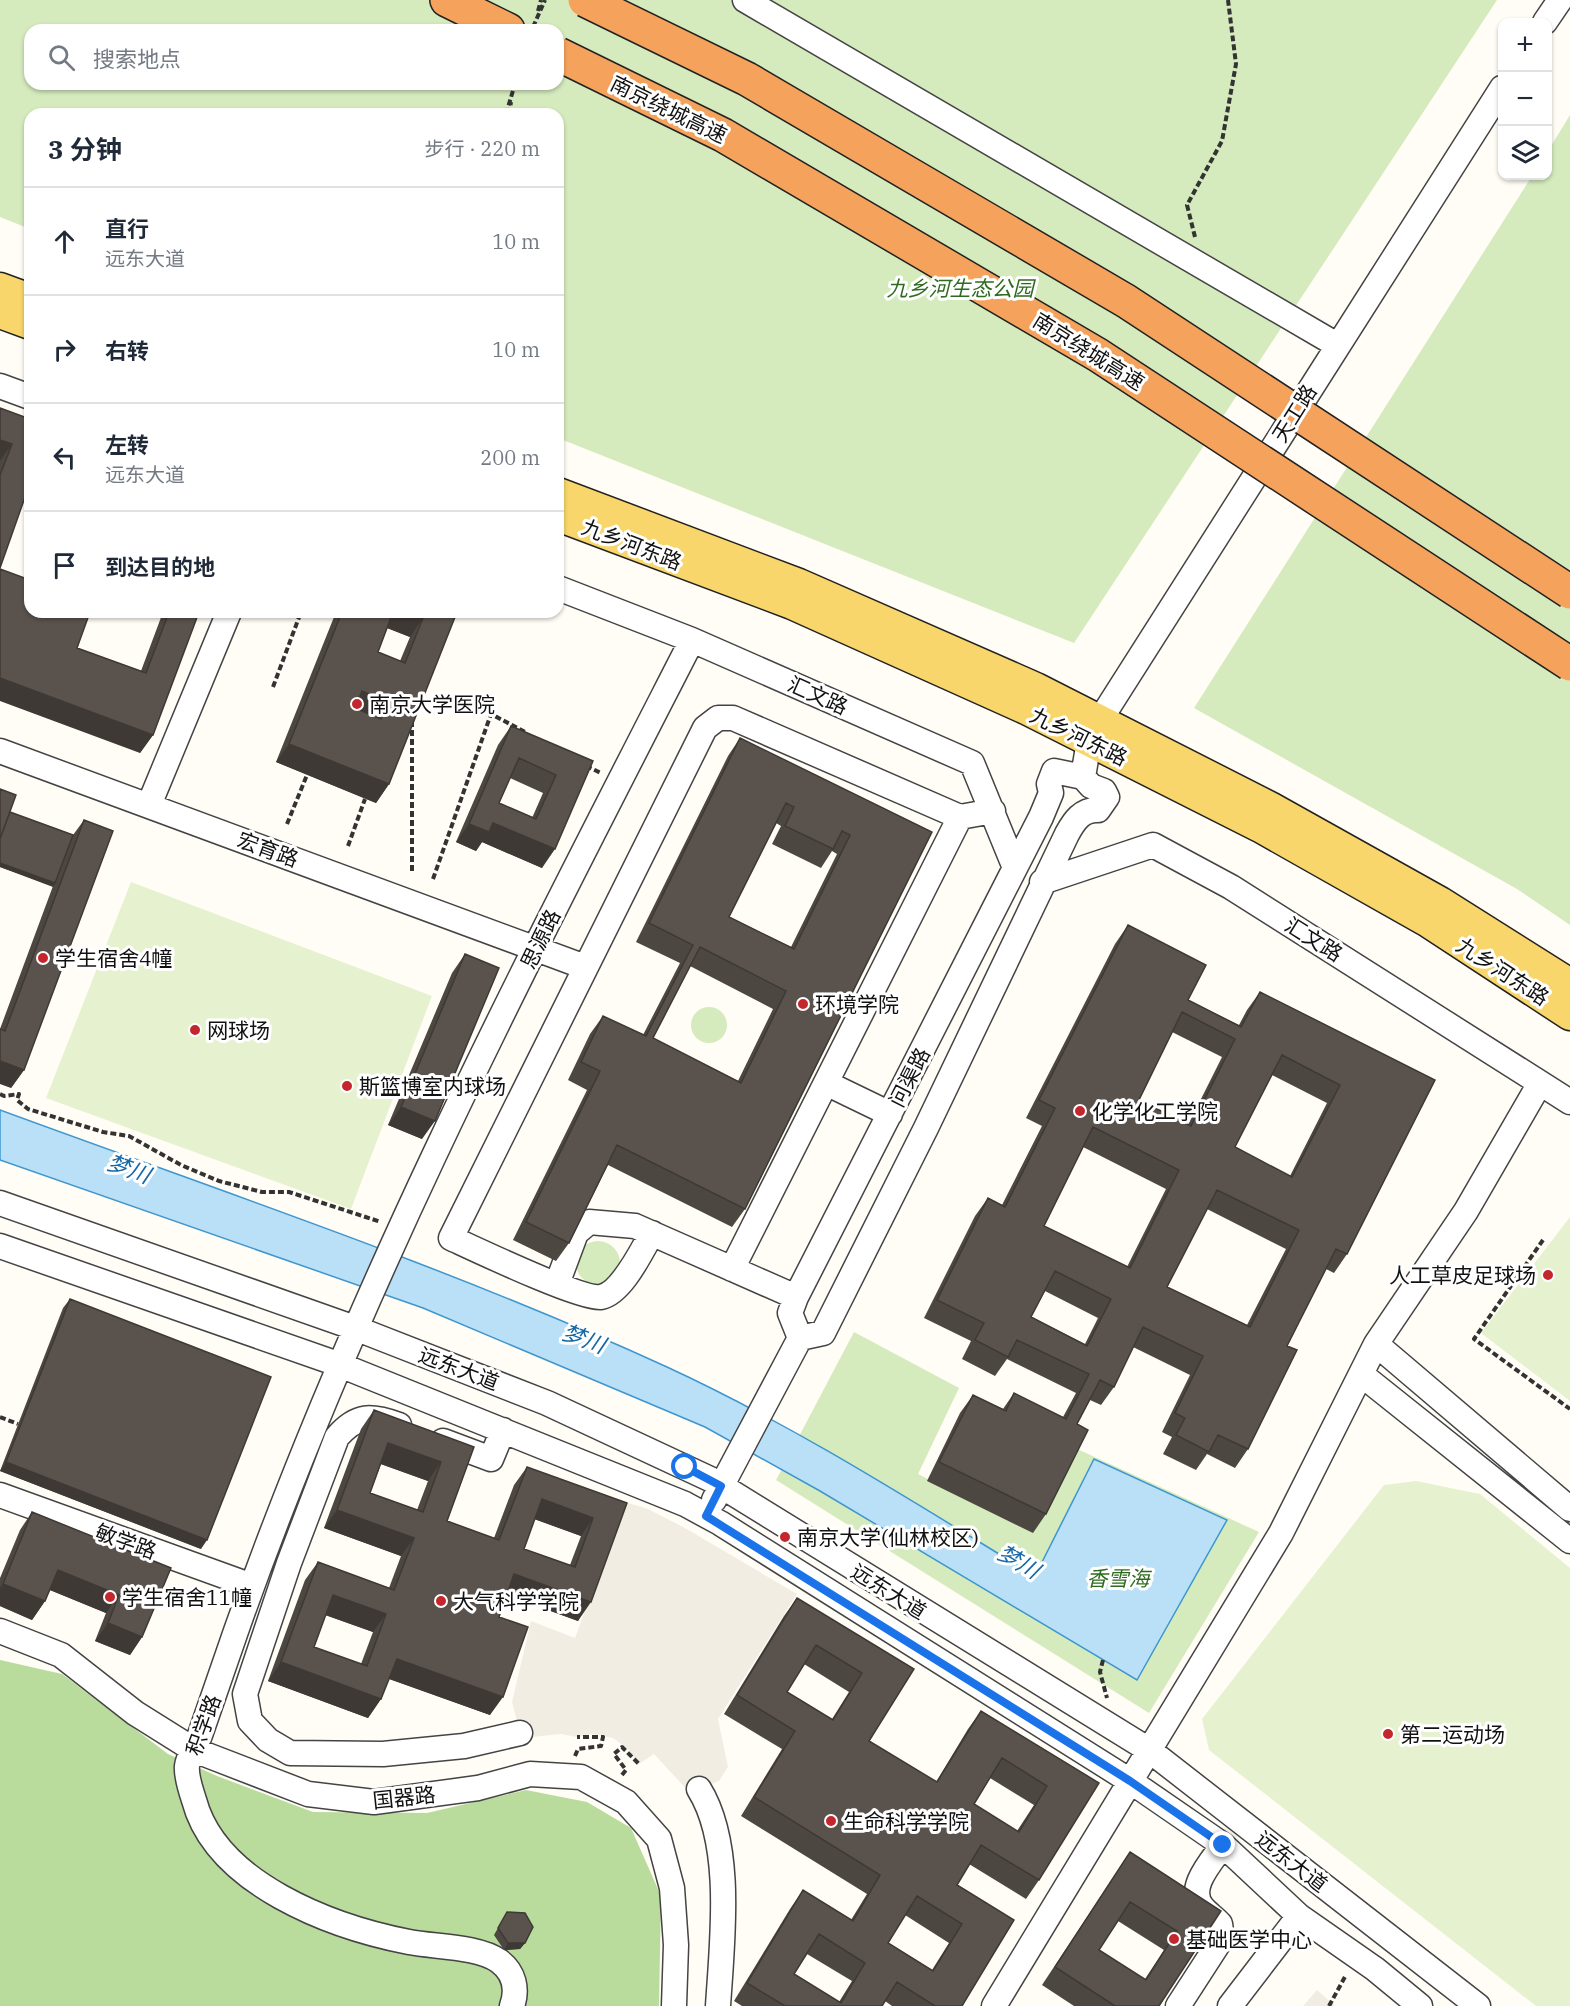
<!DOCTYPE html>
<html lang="zh">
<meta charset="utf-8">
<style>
:root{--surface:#fff;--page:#f2f2f3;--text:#1f2937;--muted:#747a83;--line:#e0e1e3}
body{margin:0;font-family:"IBM Plex Serif","Noto Sans SC",serif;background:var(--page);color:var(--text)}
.controls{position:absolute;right:18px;top:18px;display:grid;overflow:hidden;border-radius:12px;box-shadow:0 2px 4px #0004}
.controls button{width:54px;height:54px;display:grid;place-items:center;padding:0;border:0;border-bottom:2px solid var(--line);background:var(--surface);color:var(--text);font:30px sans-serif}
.stop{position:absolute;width:18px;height:18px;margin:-14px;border:4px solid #1a73e8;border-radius:50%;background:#fff}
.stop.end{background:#1a73e8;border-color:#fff;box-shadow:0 2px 6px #0008}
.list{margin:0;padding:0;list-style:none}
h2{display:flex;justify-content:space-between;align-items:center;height:78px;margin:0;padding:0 24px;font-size:26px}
h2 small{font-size:20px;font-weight:400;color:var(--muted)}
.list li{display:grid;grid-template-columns:39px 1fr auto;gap:18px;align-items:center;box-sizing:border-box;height:108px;padding:0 24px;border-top:2px solid var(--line)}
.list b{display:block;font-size:22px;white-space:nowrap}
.list p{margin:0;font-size:20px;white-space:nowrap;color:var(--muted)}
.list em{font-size:20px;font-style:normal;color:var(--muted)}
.icon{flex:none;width:33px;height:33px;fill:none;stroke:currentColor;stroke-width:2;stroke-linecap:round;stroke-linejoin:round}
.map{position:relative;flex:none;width:1570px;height:2006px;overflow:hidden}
.search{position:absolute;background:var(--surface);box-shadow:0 2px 4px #0004;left:24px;top:24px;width:540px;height:66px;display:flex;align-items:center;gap:15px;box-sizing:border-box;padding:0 21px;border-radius:18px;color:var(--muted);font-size:22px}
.panel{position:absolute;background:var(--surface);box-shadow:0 2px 4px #0004;left:24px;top:108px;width:540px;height:510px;border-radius:18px}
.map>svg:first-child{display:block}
.green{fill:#d5ebbd;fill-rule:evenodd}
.forest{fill:#b9dc9c}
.pitch{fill:#e6f2cf}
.plaza{fill:#f1ede2}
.water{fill:#b9e0f7;stroke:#3f96cf;stroke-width:1.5}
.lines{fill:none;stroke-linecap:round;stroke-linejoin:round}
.minor-casing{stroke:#444;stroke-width:27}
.major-casing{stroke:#222;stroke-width:33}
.highway-casing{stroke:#222;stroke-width:36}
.path{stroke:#333;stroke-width:4;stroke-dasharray:6 3;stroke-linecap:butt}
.minor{stroke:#fff;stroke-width:24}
.major{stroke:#f9d66b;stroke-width:30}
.highway{stroke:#f5a25d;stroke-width:33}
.highway-bridge-casing{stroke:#222;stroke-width:36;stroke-linecap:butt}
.highway-bridge{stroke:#f5a25d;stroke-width:33}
.wall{fill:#4d4742;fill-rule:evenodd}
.shaded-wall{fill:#3f3936}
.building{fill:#5a524d;stroke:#3f3936;stroke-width:1.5;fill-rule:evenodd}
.route{stroke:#1a73e8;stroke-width:8}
.poi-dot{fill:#c4262e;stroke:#fff;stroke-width:2}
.labels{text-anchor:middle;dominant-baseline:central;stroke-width:6;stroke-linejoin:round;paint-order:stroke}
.street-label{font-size:21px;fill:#111;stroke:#fff}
.park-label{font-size:21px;font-style:italic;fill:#2f6b1f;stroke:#fff}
.poi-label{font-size:21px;fill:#111;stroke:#fff;text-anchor:start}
.water-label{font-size:22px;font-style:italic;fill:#1768a6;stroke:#fff}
</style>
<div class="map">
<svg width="1570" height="2006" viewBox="0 0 1570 2006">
<rect width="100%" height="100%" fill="#fffdf5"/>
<path class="green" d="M0,0H1497L1074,643L558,438V114H30V229L0,217ZM30,30H558V84H30Z
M1570,115V925L1517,889L1194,708L1532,176H1548V151Z
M691 1025a18 18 0 1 1 36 0a18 18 0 1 1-36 0Z
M576 1263a22 22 0 1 1 44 0a22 22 0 1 1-44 0Z
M854,1332L959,1388L918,1474L976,1504L1075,1448L1259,1532L1149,1713L776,1480Z"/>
<path class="forest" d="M0,1660L62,1674L168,1754L217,1776L313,1812L427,1813L526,1790L587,1802L631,1828L661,1896L659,2006H0Z"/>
<path class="pitch" d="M131,882L432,996L351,1209L46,1098Z
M1570,1217V1401L1481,1333Z
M1416,1481L1480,1494L1570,1568V2006H1536L1209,1750L1202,1719L1384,1485Z"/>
<path class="plaza" d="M625,1502L648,1509L685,1528L797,1594L718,1719L728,1767L719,1781L690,1793L654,1754L639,1764L628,1749L613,1738L593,1734L577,1737L561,1734L532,1737L520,1733L512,1702L531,1621L575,1638Z
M1317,1990L1335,2006H1303Z"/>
<path class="water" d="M0,1110C223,1192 451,1268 667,1367C795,1426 915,1503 1035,1576L1094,1459L1227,1520L1137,1680L820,1491L705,1427L423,1308L0,1160Z"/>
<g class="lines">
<defs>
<path id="minor" d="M745,0L1337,345
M1545,22L1560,0
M0,386L30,397
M558,588L692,640L972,763L1015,868
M0,751L585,967
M1083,777L1089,741L1100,720L1502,88
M149,805L229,612
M1042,882L1153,845L1231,887L1570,1102
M826,1083L890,1114
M0,1203L355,1328L547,1403L710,1479L1149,1750L1478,2006
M652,1233C642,1250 622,1293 601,1297C582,1300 475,1249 451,1238L705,728L718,718H733L960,817L993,811
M0,1246L335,1363L685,1504L720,1523L1130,1781L1223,1845L1299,1916L1375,1969L1420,2006
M732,1269L960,817
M557,1284L576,1233L589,1222L635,1226L796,1297
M1376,1344L1570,1509
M1362,1375L1570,1541
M399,1425C371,1415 357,1414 337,1437L289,1563L245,1694L250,1721L268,1740L290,1753L383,1754L464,1746L520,1733
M443,1441L491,1459L503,1430
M0,1495L252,1586
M714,1500L800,1338L790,1313L796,1297L1041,817L1051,793L1049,784L1054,771L1083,777L1091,786L1104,791L1107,797L1098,810C1082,809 1074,821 1067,834L926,1128L823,1333L800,1338
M0,1631L61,1655L135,1713L194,1750L308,1794L374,1802L478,1788L530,1774L581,1777L626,1802L659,1839L672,1888L676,1945L674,2006
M699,1789C734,1845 722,1942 718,2006
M512,2006C518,1989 514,1972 499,1961C478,1946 435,1947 409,1942C332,1927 216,1884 194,1800C191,1791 186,1775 187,1766C188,1757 196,1744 200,1735C212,1700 224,1666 236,1631C357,1287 526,964 692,640
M994,2006L1281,1533L1376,1344L1466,1211L1540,1083
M1178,2006L1222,1938L1220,1924C1215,1918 1208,1914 1203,1908C1185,1889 1212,1861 1223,1845
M1230,2006L1299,1916"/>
<path id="major" d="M0,288L30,299
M0,313L30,324
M558,493L799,584L1036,688L1270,807L1440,902L1570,984
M558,516L792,604L1028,710L1260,827L1428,922L1570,1015"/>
<path id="highway" d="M447,0L508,30"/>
</defs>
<use href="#minor" class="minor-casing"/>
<use href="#major" class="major-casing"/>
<use href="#highway" class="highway-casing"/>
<path class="path" d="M538,11L541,0
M533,27L545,0
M506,114L515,84
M509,114L511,102
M1195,237L1187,205L1222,141L1236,64L1228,0
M465,612L468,613
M273,687L301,612
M412,721V871
M586,766L601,773
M287,824L307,775
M348,846L365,799
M433,879L491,714L527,733
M0,1094L4,1096L19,1094L17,1100L28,1109L103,1132L129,1136L181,1165L219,1181L262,1192H289L381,1222
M1543,1240L1474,1339L1570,1409
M0,1417L18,1424
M1103,1660L1100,1672L1107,1698
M575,1756L578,1749L601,1746L603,1737H577
M622,1775L626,1770L614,1754L622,1747L639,1764
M1329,2006L1346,1975"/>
<use href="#minor" class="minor"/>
<use href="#major" class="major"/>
<use href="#highway" class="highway"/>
<defs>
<path id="highway-bridge" d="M585,0L747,79L1126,301L1570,592
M558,54L723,135L1098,355L1570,664"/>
</defs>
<use href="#highway-bridge" class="highway-bridge-casing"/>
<use href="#highway-bridge" class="highway-bridge"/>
</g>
<path class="wall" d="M0,408L30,419L0,568Z
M163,612H199L153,735L140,753L77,648L141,671Z
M336,612H457L389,784L376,803L276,762ZM387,628L410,637L400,661L378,652Z
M511,726L593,761L542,868L482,842L476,851L456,842L498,745ZM510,778L543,793L532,818L499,803Z
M740,738L932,832L745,1209L732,1227L608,1165L569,1243L556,1261L513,1240L587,1090L568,1080L590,1034L603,1016L643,1035L680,963L636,942L728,756ZM776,823L781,826L772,844L821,868L832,851L837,854L791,947L729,917ZM690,966L773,1009L738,1081L653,1038Z
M0,789L10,812L73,835L84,820L24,1070L11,1088L0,1029L53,886L0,867Z
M1128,925L1188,1000L1239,1025L1247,1010L1260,992L1435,1080L1347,1254L1334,1273L1326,1269L1287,1346L1248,1449L1235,1468L1207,1454L1196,1470L1163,1454L1172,1437L1162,1432L1190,1375L1133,1347L1114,1387L1101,1405L1090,1400L1077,1424L1046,1514L1033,1533L927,1481L960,1413L973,1395L1003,1409L1014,1393L1063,1417L1076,1393L1007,1359L995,1376L962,1359L971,1341L924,1318L975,1216L988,1198L1002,1205L1042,1126L1026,1118L1115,944ZM1172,1032L1222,1057L1188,1125L1139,1100ZM1272,1075L1327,1103L1290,1176L1235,1147ZM1083,1147L1166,1189L1127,1267L1044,1226ZM1207,1209L1286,1249L1247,1325L1167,1287ZM1045,1291L1098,1318L1085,1344L1031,1317Z
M465,954L422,1139L388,1125L452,973Z
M70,1299L201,1549L0,1471L63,1308Z
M374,1410L474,1447L447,1521L494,1538L514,1485L527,1467L627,1503L578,1621L507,1595L499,1617L490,1715L389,1679L381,1699L368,1718L268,1681L305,1580L318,1562L389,1588L401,1556L324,1528L361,1429ZM381,1464L428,1481L417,1510L370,1493ZM534,1519L581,1536L570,1565L524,1549ZM325,1615L373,1632L361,1664L314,1647Z
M32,1512L171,1568L142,1637L130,1655L95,1641L106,1613L50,1590L45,1601L32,1620L0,1606V1578L20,1530Z
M797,1598L914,1669L869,1741L936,1782L968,1729L981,1711L1099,1783L1039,1880L1026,1899L969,1864L957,1885L1014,1920L962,2006H892L885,2001L882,2006H742L734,2001L790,1909L803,1890L851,1920L867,1894L741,1816L782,1749L724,1714L784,1616ZM804,1664L849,1692L832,1719L787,1692ZM990,1778L1034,1805L1017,1831L974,1804ZM905,1915L949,1943L932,1970L888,1943ZM807,1954L852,1981L839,2002L794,1974Z
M1130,1852L1221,1911L1159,2006H1074L1042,1985ZM1118,1921L1164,1950L1145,1979L1099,1950Z
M507,1912L525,1943L520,1949L504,1950L494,1935Z"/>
<path class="shaded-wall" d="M0,440L12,444L0,461Z
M392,612H406L423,618L410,637L382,626Z
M0,678L153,735L140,753L0,701Z
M362,691L388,702L375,721L349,710Z
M289,744L389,784L376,803L276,762Z
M493,823L555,849L542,868L482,842L476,851L456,842L469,824Z
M0,863L55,883L53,887L0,867Z
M0,1061L24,1070L11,1088L0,1084Z
M401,1107L435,1121L422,1139L388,1125Z
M388,1443L441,1462L428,1481L375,1462Z
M6,1462L207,1540L201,1549L0,1471Z
M542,1499L593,1518L581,1536L529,1517Z
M337,1510L414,1538L401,1556L324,1528Z
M58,1570L119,1595L106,1613L45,1588Z
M514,1574L591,1602L578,1621L501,1593Z
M3,1584L45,1601L32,1620L0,1606V1588Z
M333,1595L386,1614L373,1632L320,1613Z
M108,1623L142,1637L130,1655L95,1641Z
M397,1659L503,1697L490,1715L384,1677Z
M281,1662L381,1699L368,1718L268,1681Z
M508,1943H525L520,1949L504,1950Z"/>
<path class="building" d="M0,408L30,419V483L0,568V475L12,444L0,440Z
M0,569L30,580V612H90L77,648L146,673L169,612H199L153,735L0,678Z
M342,612H393L378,652L405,663L423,618L406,612H457L389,784L289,744ZM362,691L388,702L381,719L355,708Z
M511,726L593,761L555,849L493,823L489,832L469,824ZM519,758L556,775L536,819L499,803Z
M740,738L932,832L745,1209L617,1145L569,1243L526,1222L600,1071L581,1062L603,1016L646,1036L693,945L649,923ZM786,803L794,807L785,826L833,849L842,831L850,835L794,949L729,917ZM700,947L786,991L741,1083L653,1038Z
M0,789L16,795L0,839Z
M10,812L73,835L55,883L0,863V839Z
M84,820L113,831L24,1070L0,1061V1029L5,1031Z
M1128,925L1206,965L1188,1000L1241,1027L1260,992L1435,1080L1347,1254L1336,1249L1287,1346L1297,1350L1248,1449L1218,1435L1209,1452L1176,1435L1185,1418L1175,1413L1203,1356L1143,1327L1114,1387L1100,1380L1077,1424L1088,1430L1046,1514L939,1462L973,1395L1006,1411L1014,1393L1066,1419L1089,1374L1017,1340L1008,1357L975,1340L984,1323L937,1300L988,1198L1005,1207L1055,1108L1039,1100ZM1182,1012L1235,1039L1191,1126L1139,1100ZM1282,1055L1340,1085L1292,1177L1235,1147ZM1093,1127L1179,1170L1130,1268L1044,1226ZM1217,1190L1299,1230L1250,1327L1167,1287ZM1055,1271L1111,1299L1087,1346L1031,1317Z
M465,954L499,968L435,1121L401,1107Z
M70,1299L271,1377L207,1540L6,1462Z
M374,1410L474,1447L447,1521L499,1540L527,1467L627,1503L591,1602L514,1574L499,1617L528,1627L503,1697L397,1659L381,1699L281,1662L318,1562L394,1590L414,1538L337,1510ZM388,1443L441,1462L423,1512L370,1493ZM542,1499L593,1518L575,1567L524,1549ZM333,1595L386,1614L367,1666L314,1647Z
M32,1512L171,1568L142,1637L108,1623L119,1595L58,1570L45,1601L3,1584Z
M797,1598L914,1669L869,1741L937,1782L981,1711L1099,1783L1039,1880L981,1845L957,1885L1014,1920L962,2006H935L897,1982L882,2006H785L747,1983L803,1890L853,1921L880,1875L754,1797L795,1731L737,1695ZM816,1645L862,1673L833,1720L787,1692ZM1002,1758L1047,1786L1019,1832L974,1804ZM917,1896L962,1924L933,1971L888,1943ZM819,1934L865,1963L841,2003L794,1974Z
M1130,1852L1221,1911L1159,2006H1115L1055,1967ZM1130,1902L1177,1931L1146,1980L1099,1950Z
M507,1912L525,1913L533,1927L525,1943H508L498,1928Z"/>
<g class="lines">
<path class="route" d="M685,1467L721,1486L706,1516L1130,1781L1223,1845"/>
</g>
<g class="poi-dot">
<circle cx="357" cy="704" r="6"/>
<circle cx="43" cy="958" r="6"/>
<circle cx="803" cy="1004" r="6"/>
<circle cx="195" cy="1030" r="6"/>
<circle cx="347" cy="1086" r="6"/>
<circle cx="1080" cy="1111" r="6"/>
<circle cx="1548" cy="1275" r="6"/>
<circle cx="785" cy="1537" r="6"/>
<circle cx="110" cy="1597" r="6"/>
<circle cx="441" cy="1601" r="6"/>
<circle cx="1388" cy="1734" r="6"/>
<circle cx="831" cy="1821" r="6"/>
<circle cx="1174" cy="1939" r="6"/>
</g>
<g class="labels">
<g class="street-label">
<text transform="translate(669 109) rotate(26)">南京绕城高速</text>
<text transform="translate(1089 351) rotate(32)">南京绕城高速</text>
<text transform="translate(1294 413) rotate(-58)">天工路</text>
<text transform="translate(632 544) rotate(21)">九乡河东路</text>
<text transform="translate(818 695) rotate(24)">汇文路</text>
<text transform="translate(1079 736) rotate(26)">九乡河东路</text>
<text transform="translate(268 849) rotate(20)">宏育路</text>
<text transform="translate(540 939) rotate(-64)">思源路</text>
<text transform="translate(1314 939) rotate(32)">汇文路</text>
<text transform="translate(1503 971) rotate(33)">九乡河东路</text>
<text transform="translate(909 1077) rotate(-63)">问渠路</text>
<text transform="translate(459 1368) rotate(21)">远东大道</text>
<text transform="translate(126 1541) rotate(20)">敏学路</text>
<text transform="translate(889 1591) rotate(32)">远东大道</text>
<text transform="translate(203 1725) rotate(-70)">积学路</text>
<text transform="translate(404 1797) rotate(-6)">国器路</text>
<text transform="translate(1292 1861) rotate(38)">远东大道</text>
</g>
<g class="park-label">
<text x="960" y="288">九乡河生态公园</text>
<text x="1118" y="1578">香雪海</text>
</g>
<g class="poi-label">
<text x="369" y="704">南京大学医院</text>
<text x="55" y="958">学生宿舍4幢</text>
<text x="815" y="1004">环境学院</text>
<text x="207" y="1030">网球场</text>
<text x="359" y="1086">斯篮博室内球场</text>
<text x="1092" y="1111">化学化工学院</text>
<text x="1536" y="1275" text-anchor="end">人工草皮足球场</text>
<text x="797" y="1537">南京大学(仙林校区)</text>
<text x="122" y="1597">学生宿舍11幢</text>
<text x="453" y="1601">大气科学学院</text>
<text x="1400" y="1734">第二运动场</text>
<text x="843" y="1821">生命科学学院</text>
<text x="1186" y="1939">基础医学中心</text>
</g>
<g class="water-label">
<text transform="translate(129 1168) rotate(20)">梦川</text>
<text transform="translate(584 1338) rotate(20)">梦川</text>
<text transform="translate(1019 1561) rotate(30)">梦川</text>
</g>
</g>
</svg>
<div class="controls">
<button>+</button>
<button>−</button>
<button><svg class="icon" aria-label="layers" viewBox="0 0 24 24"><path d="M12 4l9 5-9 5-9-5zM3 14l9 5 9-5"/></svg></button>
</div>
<div class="stop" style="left:685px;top:1467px"></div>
<div class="stop end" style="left:1223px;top:1845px"></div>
<div class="search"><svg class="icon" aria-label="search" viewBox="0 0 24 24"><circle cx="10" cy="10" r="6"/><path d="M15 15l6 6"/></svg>搜索地点</div>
<section class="panel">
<h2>3 分钟<small>步行 · 220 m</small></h2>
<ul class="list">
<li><svg class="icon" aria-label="ahead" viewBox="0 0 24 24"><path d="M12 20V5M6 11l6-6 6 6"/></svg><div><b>直行</b><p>远东大道</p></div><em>10 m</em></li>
<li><svg class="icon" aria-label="right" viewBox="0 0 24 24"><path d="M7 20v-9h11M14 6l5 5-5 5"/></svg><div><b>右转</b></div><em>10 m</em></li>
<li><svg class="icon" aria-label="left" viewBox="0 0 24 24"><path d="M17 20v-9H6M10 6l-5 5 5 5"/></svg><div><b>左转</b><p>远东大道</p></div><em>200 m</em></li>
<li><svg class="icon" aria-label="arrive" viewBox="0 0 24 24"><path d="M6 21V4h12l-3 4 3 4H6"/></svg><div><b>到达目的地</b></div></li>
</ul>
</section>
</div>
